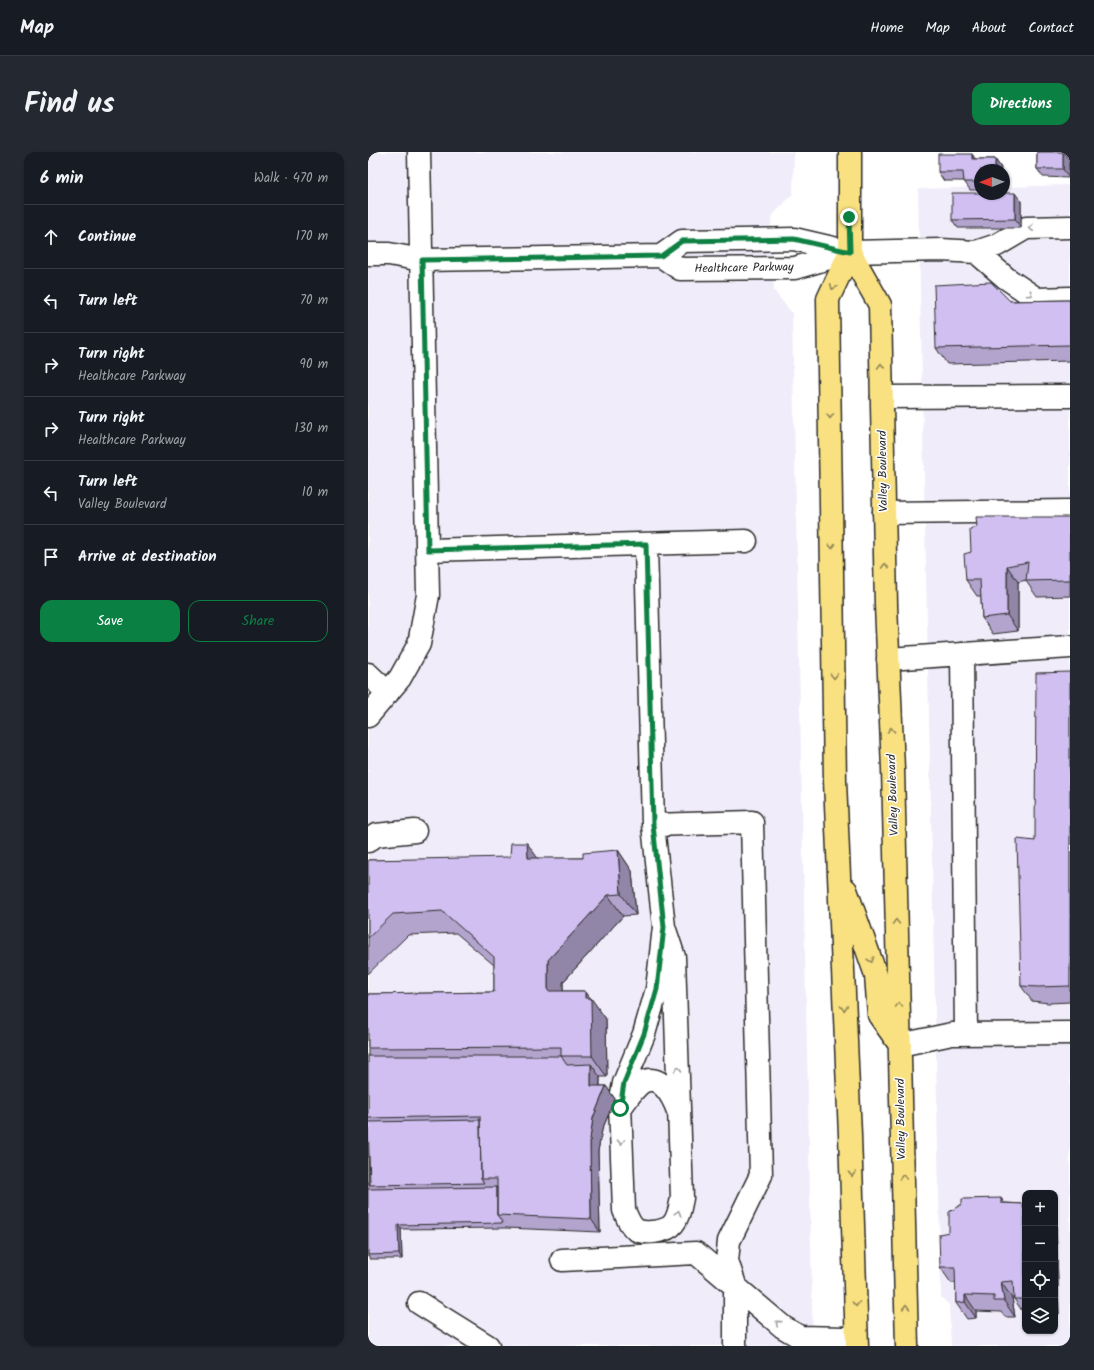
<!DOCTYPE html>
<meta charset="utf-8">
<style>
:root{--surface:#171b24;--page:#242831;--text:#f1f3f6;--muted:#9ea1a6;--line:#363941;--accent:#0b8043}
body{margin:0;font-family:Kalam,sans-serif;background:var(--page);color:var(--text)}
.controls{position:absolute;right:12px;bottom:12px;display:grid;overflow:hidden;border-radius:8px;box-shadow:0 1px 3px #0004}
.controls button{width:36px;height:36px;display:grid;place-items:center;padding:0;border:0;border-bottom:1px solid var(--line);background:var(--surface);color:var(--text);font:20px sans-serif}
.compass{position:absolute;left:606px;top:12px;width:36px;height:36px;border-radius:50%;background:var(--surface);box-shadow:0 1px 3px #0004;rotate:269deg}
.stop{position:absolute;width:12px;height:12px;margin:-9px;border:3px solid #0b8043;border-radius:50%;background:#fff}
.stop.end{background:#0b8043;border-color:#fff;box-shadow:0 1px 4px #0008}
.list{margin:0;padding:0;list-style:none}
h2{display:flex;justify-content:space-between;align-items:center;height:52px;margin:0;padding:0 16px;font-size:17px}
h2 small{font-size:13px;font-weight:400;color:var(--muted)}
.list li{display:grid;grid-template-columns:26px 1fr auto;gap:12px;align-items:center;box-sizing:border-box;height:64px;padding:0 16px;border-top:1px solid var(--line)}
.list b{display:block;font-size:15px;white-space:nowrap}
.list p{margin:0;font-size:13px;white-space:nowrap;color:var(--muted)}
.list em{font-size:13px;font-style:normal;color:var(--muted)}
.actions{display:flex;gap:8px;padding:12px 16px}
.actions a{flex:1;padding:9px 0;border:1px solid var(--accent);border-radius:12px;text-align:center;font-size:14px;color:var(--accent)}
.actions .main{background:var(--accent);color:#fff}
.icon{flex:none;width:22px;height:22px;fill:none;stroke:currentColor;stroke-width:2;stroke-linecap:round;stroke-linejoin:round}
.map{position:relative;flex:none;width:702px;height:1194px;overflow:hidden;border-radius:12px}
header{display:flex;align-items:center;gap:24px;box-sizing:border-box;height:56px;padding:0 20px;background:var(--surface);border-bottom:1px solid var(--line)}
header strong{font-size:19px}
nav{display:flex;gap:22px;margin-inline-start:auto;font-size:14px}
.intro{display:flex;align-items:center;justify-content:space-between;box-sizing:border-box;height:96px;padding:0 24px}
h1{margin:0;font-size:28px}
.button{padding:10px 18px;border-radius:12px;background:var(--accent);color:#fff;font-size:14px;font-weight:700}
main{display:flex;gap:24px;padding:0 24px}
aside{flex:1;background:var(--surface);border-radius:12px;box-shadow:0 1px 3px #0004}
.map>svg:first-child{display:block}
.built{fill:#f1ecfa;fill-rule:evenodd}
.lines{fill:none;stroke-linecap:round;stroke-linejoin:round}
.minor-casing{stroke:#2b2b2b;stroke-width:25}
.major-casing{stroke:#2b2b2b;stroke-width:25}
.minor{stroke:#fff;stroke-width:22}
.major{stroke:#f9e181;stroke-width:22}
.wall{fill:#b3a4ce;stroke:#2b2b2b}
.shaded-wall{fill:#9286a8;stroke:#2b2b2b}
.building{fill:#d0bff0;stroke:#2b2b2b}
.oneway{stroke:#a0a0a0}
.oneway2{stroke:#928656}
.route{stroke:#0b8043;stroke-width:5}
.labels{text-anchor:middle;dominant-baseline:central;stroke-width:3;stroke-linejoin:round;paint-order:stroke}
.street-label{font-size:12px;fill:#2b2b2b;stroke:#fff}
</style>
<header>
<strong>Map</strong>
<nav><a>Home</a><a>Map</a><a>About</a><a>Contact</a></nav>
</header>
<div class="intro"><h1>Find us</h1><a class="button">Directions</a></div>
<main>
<aside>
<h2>6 min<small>Walk · 470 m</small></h2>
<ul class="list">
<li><svg class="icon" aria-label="ahead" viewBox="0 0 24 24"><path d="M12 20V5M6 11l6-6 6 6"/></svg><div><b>Continue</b></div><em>170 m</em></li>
<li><svg class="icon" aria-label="left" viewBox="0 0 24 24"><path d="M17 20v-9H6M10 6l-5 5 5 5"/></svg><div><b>Turn left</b></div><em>70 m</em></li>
<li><svg class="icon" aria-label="right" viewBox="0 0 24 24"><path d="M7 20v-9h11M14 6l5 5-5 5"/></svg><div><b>Turn right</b><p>Healthcare Parkway</p></div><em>90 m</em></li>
<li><svg class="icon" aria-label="right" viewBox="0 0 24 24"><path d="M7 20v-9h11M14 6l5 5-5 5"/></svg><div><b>Turn right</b><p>Healthcare Parkway</p></div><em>130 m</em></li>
<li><svg class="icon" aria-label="left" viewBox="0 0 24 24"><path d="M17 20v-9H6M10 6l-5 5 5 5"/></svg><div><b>Turn left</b><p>Valley Boulevard</p></div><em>10 m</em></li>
<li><svg class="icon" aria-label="arrive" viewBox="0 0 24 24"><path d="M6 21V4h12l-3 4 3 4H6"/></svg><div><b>Arrive at destination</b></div></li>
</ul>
<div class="actions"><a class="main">Save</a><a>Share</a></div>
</aside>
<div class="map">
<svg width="702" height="1194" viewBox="0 0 702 1194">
<rect width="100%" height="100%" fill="#fff"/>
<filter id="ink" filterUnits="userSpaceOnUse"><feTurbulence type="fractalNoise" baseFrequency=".025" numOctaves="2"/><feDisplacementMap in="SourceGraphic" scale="8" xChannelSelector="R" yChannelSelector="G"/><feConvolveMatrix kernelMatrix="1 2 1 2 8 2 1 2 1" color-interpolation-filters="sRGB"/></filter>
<g filter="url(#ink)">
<path class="built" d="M0,0H426L425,42L403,65L406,139L424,161L445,1194H0Z
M702,33V1194H583L581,1153L573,1145L550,37L612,35V42H636V35ZM657,1041H687V1179H657Z"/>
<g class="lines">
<defs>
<path id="minor" d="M702,75L658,76L629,93L608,100L638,126L669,147L702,146
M0,102H21L54,108L293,104L312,117L427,116L482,100
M293,104L314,89L426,87L482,100L573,98L608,100
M514,245L702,244
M516,361L702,359
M278,392L285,673L296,775L289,837L276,882L256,931L252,952L256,1058C259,1065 261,1072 267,1077C275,1083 299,1080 305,1072C311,1065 312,1055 314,1046L306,805L296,775
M60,398L378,389
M594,502L598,882
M520,507L702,495
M0,522L20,541
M0,564L32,526L51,492L60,443L51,0
M285,673L384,670L393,1023L361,1089L359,1109L367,1133V1194
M0,689L8,683L47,679
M532,893L584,882L702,881
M253,955C259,947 265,937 273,931C292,919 305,945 310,959
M194,1108L328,1101L415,1175L432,1185L477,1186L483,1194
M51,1151L120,1194"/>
<path id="major" d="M482,0V100L460,147L467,629L482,983L489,1194
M482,100L512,153L518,453L525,617L539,1194
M478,738L508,823L511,863L532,893"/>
</defs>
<use href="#minor" class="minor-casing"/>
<use href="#major" class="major-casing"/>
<use href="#minor" class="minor"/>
<use href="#major" class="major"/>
</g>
<path class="wall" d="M669,0H702L701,26L675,25L669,17Z
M604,2L607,7H627L633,16L612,18V38H602L596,29H576L570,20Z
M653,49V76H590L584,68Z
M702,148V209L579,212L568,196L642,149Z
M702,365V444L669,445L658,429V428L650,430V479L625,482L614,466L613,444H609L598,428L603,400Z
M702,520V850L681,851L664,849L653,834L667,689Z
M250,698L264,719L268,763L255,764L195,830V839H217L238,867L239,925H232V934H238L247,947L234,978L230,999L232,1080L138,1076L33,1077L34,1107H2L0,1104V842L126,840V813L88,781L40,783L0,822V708L215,706Z
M637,1051L657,1052V1163L646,1147V1146H644L647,1165H637L633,1160L608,1159V1166L599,1167L588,1151V1131H583L572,1115L581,1080Z
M687,1069L688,1070L691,1162H687Z"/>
<path class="shaded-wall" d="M695,0H696L701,7V26L695,17Z
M604,2L610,11L604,7Z
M627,7L633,16V18H627Z
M647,41L653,49V76L647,67Z
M639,414L650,430V479L639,463Z
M159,691L174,712L160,706Z
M250,698L264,719L268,763L253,742Z
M240,743L255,764L195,830V860L180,839V808Z
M217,839L223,847V846L238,867L239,925L224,904L217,846Z
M223,912L232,925L231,946L223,934Z
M238,934L247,947L234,978L230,999L232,1080L223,1067L222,987L225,966Z
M0,969L6,978L2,1033L0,1030Z
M633,1046L644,1062L633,1051Z
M687,1069L688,1070L691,1162L687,1156Z
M30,1073L33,1077L34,1107L31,1102Z
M633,1130L644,1146L647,1165L636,1149Z
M597,1143L608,1159V1166L597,1150Z"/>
<path class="building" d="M669,0H695V17H669Z
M570,2H604V7H627V18H612V30H596L595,20H570Z
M584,41H612V42H636V41H647V67L584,68Z
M623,130L642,149L702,148V193L568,196L566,133Z
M608,365H702V428L658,429L660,410L639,414V463L614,466L612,428H598L596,402L603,400L602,378L609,375Z
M702,520V834L670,835L653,834L649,687L667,689L668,521Z
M143,691H159L160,706H215V701L250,698L253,742L240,743L180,808V839H217V846H223L224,904H193V895L0,896V842L126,840V805L74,759L25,762L0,786V708L142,705Z
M0,904H193L199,913L223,912V934H238L225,966L222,987L223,1067L129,1063V1027H113L112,964L0,966Z
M112,968L113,1027L116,1031L2,1033L0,970Z
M129,1035V1063L135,1071L30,1073L31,1102L0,1103V1037Z
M633,1046V1051L656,1052L655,1056L657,1055V1147H646L645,1129L633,1130L636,1149H626V1144L597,1143V1150L588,1151L587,1115H572L571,1082L581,1080V1060L594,1052V1047Z"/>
<defs><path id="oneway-chevron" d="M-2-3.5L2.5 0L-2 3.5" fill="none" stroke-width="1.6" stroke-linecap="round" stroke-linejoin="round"/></defs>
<g class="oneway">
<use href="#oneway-chevron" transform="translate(663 76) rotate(174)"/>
<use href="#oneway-chevron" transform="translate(662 142) rotate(34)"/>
<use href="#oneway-chevron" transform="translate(310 917) rotate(-92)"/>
<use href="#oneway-chevron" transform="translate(253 990) rotate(88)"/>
<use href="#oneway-chevron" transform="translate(310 1061) rotate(-73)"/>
<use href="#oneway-chevron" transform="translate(410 1171) rotate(-139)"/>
</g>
<g class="oneway2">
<use href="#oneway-chevron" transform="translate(465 135) rotate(115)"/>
<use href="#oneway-chevron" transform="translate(513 214) rotate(-91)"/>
<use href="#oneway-chevron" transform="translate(462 264) rotate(89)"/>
<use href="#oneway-chevron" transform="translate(464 394) rotate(89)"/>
<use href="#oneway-chevron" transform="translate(517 414) rotate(-91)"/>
<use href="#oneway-chevron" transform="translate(466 524) rotate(89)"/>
<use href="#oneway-chevron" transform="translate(523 578) rotate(-92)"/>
<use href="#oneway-chevron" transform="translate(528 770) rotate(-91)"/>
<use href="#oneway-chevron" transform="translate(503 808) rotate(71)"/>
<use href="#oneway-chevron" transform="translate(531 853) rotate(-92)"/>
<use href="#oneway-chevron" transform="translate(476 856) rotate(87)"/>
<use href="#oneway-chevron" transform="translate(484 1022) rotate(88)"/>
<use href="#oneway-chevron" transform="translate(535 1025) rotate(-91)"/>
<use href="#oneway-chevron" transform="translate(488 1152) rotate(88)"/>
<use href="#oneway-chevron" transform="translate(538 1155) rotate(-91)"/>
</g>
</g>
<g class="lines" filter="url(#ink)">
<path class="route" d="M252,956L256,931L276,882L289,837L296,775L285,673L278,392L60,398L54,108L293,104L314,89L426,87L482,100L481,65"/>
</g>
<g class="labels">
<g class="street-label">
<text transform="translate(376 116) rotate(-1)">Healthcare Parkway</text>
<text transform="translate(515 319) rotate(-91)">Valley Boulevard</text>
<text transform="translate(525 643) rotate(-92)">Valley Boulevard</text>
<text transform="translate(533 967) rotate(-91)">Valley Boulevard</text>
</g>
</g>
</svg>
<div class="controls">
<button>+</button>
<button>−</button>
<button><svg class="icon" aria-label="locate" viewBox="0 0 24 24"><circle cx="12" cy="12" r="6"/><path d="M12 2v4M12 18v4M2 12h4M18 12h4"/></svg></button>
<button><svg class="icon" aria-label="layers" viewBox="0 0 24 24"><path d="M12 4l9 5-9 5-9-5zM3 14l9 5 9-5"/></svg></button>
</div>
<svg class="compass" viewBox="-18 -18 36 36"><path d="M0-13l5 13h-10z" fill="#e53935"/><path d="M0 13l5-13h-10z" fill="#9ea1a6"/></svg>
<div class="stop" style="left:252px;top:956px"></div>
<div class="stop end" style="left:481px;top:65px"></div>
</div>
</main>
